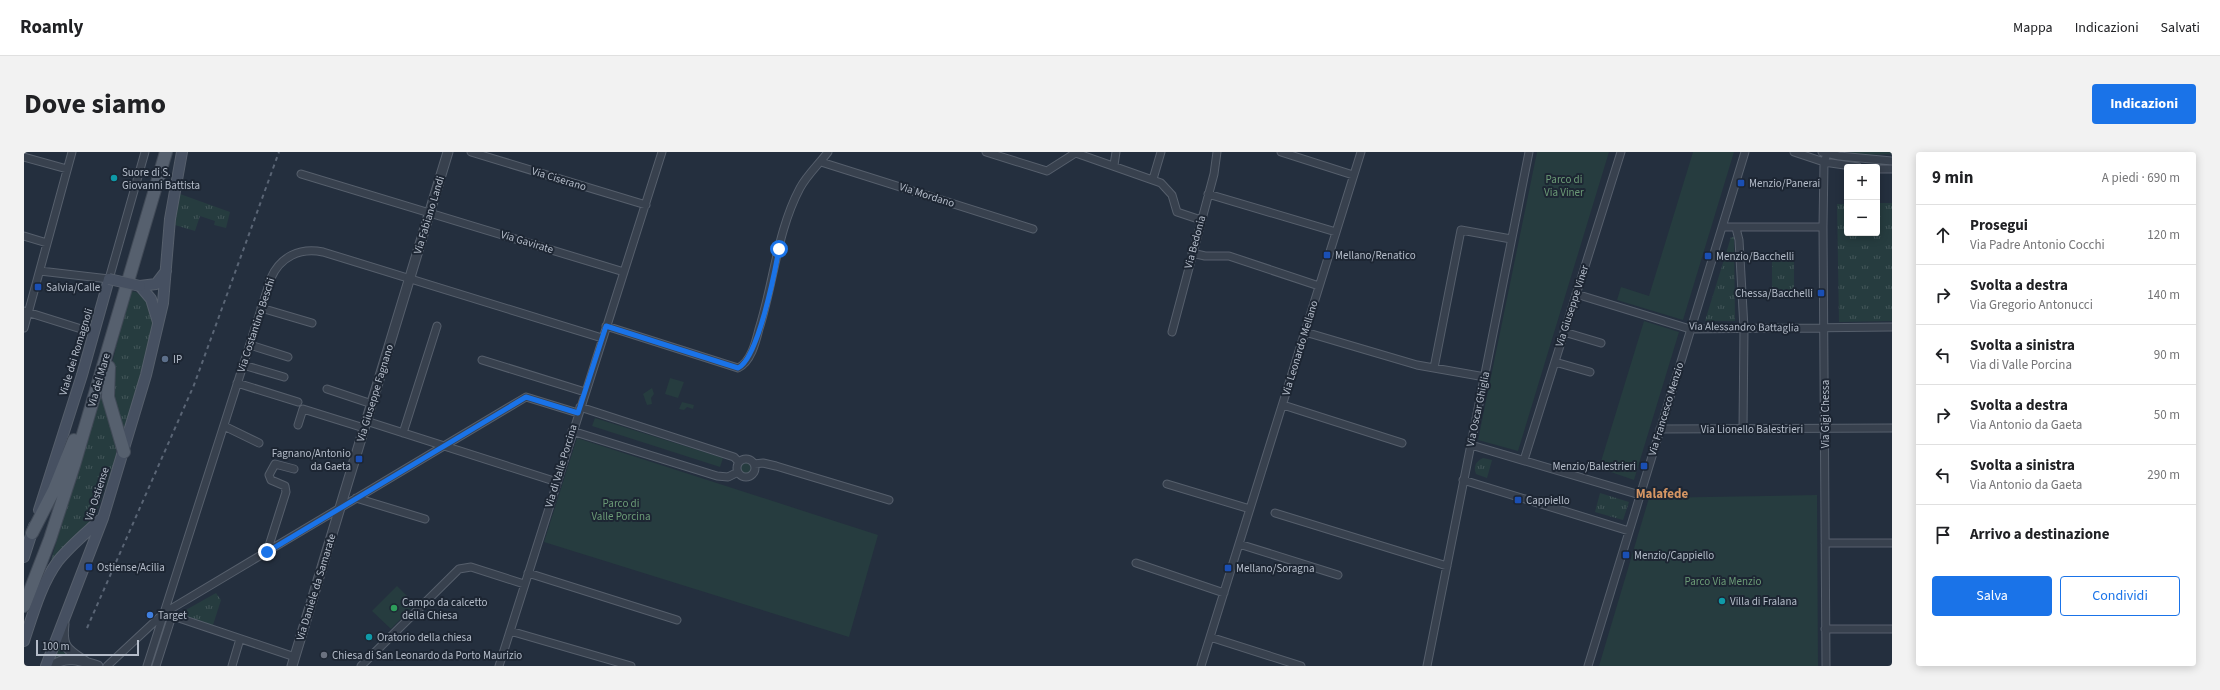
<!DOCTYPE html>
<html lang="it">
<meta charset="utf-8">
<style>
:root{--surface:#fff;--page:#f2f2f2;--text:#202124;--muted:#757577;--line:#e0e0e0;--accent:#1a73e8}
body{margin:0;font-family:"Source Sans 3",sans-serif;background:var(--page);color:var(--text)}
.controls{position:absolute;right:12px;top:12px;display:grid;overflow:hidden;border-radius:4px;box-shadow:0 2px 10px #0003}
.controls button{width:36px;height:36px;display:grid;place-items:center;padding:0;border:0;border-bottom:1px solid var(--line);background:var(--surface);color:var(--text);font:20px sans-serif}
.scale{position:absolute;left:12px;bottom:10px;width:103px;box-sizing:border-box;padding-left:4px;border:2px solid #b4bcc9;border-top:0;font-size:11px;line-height:14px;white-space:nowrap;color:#b4bcc9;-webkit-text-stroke:3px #1d2633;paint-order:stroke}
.stop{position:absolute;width:12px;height:12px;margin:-9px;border:3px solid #1a73e8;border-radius:50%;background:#fff}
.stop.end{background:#1a73e8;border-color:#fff;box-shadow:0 1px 4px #0008}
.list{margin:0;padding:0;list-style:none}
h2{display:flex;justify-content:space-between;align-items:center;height:52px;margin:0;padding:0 16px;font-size:17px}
h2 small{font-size:13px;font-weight:400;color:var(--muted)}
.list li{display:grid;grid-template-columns:26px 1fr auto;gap:12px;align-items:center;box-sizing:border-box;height:60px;padding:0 16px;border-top:1px solid var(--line)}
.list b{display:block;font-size:15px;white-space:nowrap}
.list p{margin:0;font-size:13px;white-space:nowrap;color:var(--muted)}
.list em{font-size:13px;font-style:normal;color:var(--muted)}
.actions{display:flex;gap:8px;padding:12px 16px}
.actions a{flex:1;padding:9px 0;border:1px solid var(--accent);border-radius:4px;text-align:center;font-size:14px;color:var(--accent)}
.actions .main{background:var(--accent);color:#fff}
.icon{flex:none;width:22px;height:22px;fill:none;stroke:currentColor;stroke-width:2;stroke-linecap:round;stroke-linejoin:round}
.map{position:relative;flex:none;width:1868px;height:514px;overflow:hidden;border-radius:4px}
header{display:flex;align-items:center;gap:24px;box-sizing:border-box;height:56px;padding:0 20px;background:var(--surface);border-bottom:1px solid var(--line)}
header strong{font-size:19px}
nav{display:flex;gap:22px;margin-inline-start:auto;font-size:14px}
.intro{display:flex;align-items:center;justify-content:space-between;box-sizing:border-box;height:96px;padding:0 24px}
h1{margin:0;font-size:28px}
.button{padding:10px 18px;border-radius:4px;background:var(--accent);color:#fff;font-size:14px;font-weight:700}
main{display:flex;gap:24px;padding:0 24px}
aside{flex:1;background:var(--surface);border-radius:4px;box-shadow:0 2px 10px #0003}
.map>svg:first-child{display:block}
.grass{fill:url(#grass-tufts)}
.park{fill:#263c3f}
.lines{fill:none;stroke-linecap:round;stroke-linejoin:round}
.minor-casing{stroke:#565f6c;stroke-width:9}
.tertiary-casing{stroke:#565f6c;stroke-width:11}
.secondary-casing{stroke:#565f6c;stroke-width:12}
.primary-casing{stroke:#414a57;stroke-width:14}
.minor{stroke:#38414e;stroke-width:7}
.tertiary{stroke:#38414e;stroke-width:9}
.secondary{stroke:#465061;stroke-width:10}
.primary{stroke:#56606e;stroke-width:12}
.rail{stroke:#5a6575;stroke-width:2;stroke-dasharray:4 4;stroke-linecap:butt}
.secondary-bridge-casing{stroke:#565f6c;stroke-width:12;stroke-linecap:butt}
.secondary-bridge{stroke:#465061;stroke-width:10}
.route{stroke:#1a73e8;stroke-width:5}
.culture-dot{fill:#0f9aa8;stroke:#1d2633;stroke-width:1.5}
.transit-dot{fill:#1a4fb4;stroke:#1d2633;stroke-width:1.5}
.service-dot{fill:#5c6f8a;stroke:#1d2633;stroke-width:1.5}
.leisure-dot{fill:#2e9e5b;stroke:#1d2633;stroke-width:1.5}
.shop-dot{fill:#3f7fe0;stroke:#1d2633;stroke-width:1.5}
.worship-dot{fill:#6b7280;stroke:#1d2633;stroke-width:1.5}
.labels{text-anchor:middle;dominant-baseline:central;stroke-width:4;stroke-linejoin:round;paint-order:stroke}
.poi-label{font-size:11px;fill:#b4bcc9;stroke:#1d2633;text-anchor:start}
.street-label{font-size:11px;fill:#b4bcc9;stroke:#1d2633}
.park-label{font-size:11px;fill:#6b9a76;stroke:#1d2633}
.quarter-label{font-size:13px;font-weight:bold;fill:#d59563;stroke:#1d2633}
</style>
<header>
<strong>Roamly</strong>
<nav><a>Mappa</a><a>Indicazioni</a><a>Salvati</a></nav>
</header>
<div class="intro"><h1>Dove siamo</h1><a class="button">Indicazioni</a></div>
<main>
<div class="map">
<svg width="1868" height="514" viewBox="0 0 1868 514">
<defs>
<pattern id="grass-tufts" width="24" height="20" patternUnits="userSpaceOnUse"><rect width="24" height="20" fill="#263c3f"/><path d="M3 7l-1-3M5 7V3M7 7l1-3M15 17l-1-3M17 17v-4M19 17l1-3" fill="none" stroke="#435659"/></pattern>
</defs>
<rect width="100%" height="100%" fill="#242f3e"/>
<path class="grass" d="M1824,0H1868V2L1841,3Z
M156,42L206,60L202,76L190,73L191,69L176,64L171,79L151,73Z
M1853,51H1868V169L1815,170L1813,52H1823V81H1853Z
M1707,85H1710L1711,169H1681Z
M1748,108H1770V143L1748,144Z
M106,139L112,140L125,150L129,167L125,189L100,286L86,241L88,212Z
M78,236L79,250L92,288V305L71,365L25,415Z
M1459,306L1468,308L1463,326L1452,322C1449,315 1452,309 1459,306Z
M716.5 316a5.5 5.5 0 1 1 11 0a5.5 5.5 0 1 1-11 0Z
M1576,341L1605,350L1599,368L1571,360Z
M192,441L197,448L189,473L164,468L160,459Z
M36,491L52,505L42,503L28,508Z"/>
<path class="park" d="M1513,0H1585L1494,299L1454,288Z
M1669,0H1710L1659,168L1593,148L1597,135L1625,144Z
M1620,169L1655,180L1610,328L1575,316Z
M646,226L660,230L654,246L641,242Z
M628,236L630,242L627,246L628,252L623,253L619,242Z
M658,250L670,253L669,257L663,255L660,258L655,257Z
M571,266L699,306L696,315L568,274Z
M553,286L854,383L825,485L520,390Z
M1793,343L1794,514H1575L1625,346Z
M373,434L391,452L367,477L348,459Z"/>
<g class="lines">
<defs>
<path id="minor" d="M447,0L622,53
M962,0L1023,19L1053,0
M1049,0L1137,31L1148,43L1153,60L1177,68
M1257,0L1329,23
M1770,0L1800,10L1834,15
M1798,0L1815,4L1868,9
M0,5L43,17
M797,10L1009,77
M1090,13L1092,0
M1853,17H1868
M277,22L600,120
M1129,27L1137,0
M1184,42L1312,80
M1698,75H1799
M1712,76L1715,88L1720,176L1719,277
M0,84L23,91
M1168,101L1181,104H1205L1295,134
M16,119L85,127L121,0
M1552,142L1666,177L1868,175
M237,156L288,171
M0,159L70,181
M582,174L714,216C727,210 732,189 735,177C750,130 753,79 776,36C783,23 795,12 804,0
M0,176L48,0
M1148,180L1190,22L1193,0
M1281,180L1393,213L1461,225
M1540,180L1577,191
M226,193L264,205
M458,208L561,240
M1531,210L1566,220
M219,213L260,225
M1410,216L1437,78L1487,87
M213,231L274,250
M303,237L348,252
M1259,253L1378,291
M556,255L710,305L715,310
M342,269L533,330
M274,273L279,257L340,276
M200,274L235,291
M1636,277L1868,276
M548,279L693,324L704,325L714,320
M379,281L413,174
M1447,293L1616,343
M713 316a9 9 0 1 1 18 0a9 9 0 1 1-18 0Z
M1500,308L1597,0
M730,312L739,311L752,314L865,348
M1439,328L1605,379
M1143,332L1226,357
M332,346L401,367
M1251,361L1423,414
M1801,391H1868
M1215,392L1314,423
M243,400L262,340L261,334L247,328L245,323L251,312L270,317
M1112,411L1200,441
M504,421L653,468
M140,461L271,505
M1801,477H1868
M486,479L607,514
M1186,485L1277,514
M83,514L140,461L502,245L554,261
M123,514L247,126C256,105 276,95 299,100L578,186
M132,514L148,464
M208,514L216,487
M337,514L435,417L447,415L500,432
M475,514L638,0
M1177,514L1337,0
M1403,514L1505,0
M1564,514L1721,0
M1802,514L1799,75L1800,10L1803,2"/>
<path id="tertiary" d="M40,472C37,496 44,498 62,510
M29,514C41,502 61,510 74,514
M268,514L424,0"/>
<path id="secondary" d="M116,134L127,147L134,170
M116,134L132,132L142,119
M15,358L58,223L85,127
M0,405L10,374
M0,489C9,462 17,432 34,409C46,394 62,381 76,368
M22,514L79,366L122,223L139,151L146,67L158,0"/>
<path id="primary" d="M85,215L84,245L100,300
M8,381L30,338L50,288
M0,454L26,387L50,313L142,0"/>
</defs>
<use href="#minor" class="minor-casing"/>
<use href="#tertiary" class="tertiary-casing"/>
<use href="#secondary" class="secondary-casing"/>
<use href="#primary" class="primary-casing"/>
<use href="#minor" class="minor"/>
<use href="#tertiary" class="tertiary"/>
<use href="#secondary" class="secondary"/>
<use href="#primary" class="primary"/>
<path class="rail" d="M63,476L170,233L255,0"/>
<defs>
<path id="secondary-bridge" d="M85,127L116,134"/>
</defs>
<use href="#secondary-bridge" class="secondary-bridge-casing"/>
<use href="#secondary-bridge" class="secondary-bridge"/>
</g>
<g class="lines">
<path class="route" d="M243,400L502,245L554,261L582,174L714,216C734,207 751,119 755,97"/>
</g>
<g class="culture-dot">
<circle cx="90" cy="26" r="4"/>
<circle cx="1698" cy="449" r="4"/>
<circle cx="345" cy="485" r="4"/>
</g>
<g class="transit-dot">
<rect x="1713" y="27" width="8" height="8" rx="2"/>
<rect x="1299" y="99" width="8" height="8" rx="2"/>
<rect x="1680" y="100" width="8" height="8" rx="2"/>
<rect x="10" y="131" width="8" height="8" rx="2"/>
<rect x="1793" y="137" width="8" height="8" rx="2"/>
<rect x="331" y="303" width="8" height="8" rx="2"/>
<rect x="1616" y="310" width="8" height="8" rx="2"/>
<rect x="1490" y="344" width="8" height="8" rx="2"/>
<rect x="1598" y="399" width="8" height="8" rx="2"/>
<rect x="61" y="411" width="8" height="8" rx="2"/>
<rect x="1200" y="412" width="8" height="8" rx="2"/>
</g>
<circle class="service-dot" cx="141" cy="207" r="4"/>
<circle class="leisure-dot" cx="370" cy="456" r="4"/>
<circle class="shop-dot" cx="126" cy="463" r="4"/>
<circle class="worship-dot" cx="300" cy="503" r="4"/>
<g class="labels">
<g class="poi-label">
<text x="98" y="20">Suore di S.<tspan x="98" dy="13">Giovanni Battista</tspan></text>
<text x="1725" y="31">Menzio/Panerai</text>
<text x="1311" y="103">Mellano/Renatico</text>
<text x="1692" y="104">Menzio/Bacchelli</text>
<text x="22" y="135">Salvia/Calle</text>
<text x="1789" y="141" text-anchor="end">Chessa/Bacchelli</text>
<text x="149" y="207">IP</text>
<text x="327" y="301" text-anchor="end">Fagnano/Antonio<tspan x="327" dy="13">da Gaeta</tspan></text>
<text x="1612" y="314" text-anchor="end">Menzio/Balestrieri</text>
<text x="1502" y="348">Cappiello</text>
<text x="1610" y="403">Menzio/Cappiello</text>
<text x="73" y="415">Ostiense/Acilia</text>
<text x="1212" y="416">Mellano/Soragna</text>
<text x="1706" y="449">Villa di Fralana</text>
<text x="378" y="450">Campo da calcetto<tspan x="378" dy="13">della Chiesa</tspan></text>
<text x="134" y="463">Target</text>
<text x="353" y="485">Oratorio della chiesa</text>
<text x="308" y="503">Chiesa di San Leonardo da Porto Maurizio</text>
</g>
<g class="street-label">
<text transform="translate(535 27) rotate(17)">Via Ciserano</text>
<text transform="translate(903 43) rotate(18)">Via Mordano</text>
<text transform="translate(405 63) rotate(-73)">Via Fabiano Landi</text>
<text transform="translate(503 90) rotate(17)">Via Gavirate</text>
<text transform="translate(1171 90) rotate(-75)">Via Bedonia</text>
<text transform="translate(1548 154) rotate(-72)">Via Giuseppe Viner</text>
<text transform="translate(232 173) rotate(-72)">Via Costantino Beschi</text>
<text transform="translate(1720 175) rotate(1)">Via Alessandro Battaglia</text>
<text transform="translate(1276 196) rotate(-73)">Via Leonardo Mellano</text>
<text transform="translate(52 200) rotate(-73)">Viale dei Romagnoli</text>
<text transform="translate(75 228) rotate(-74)">Via del Mare</text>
<text transform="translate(351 241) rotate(-73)">Via Giuseppe Fagnano</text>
<text transform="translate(1454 257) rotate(-78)">Via Oscar Ghiglia</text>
<text transform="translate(1642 257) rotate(-73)">Via Francesco Menzio</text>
<text transform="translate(1801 262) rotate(-90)">Via Gigi Chessa</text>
<text x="1728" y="277">Via Lionello Balestrieri</text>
<text transform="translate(537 314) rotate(-73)">Via di Valle Porcina</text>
<text transform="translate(73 342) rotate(-72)">Via Ostiense</text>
<text transform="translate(292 435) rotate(-73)">Via Daniele da Samarate</text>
</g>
<g class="park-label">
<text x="1540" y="27">Parco di<tspan x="1540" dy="13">Via Viner</tspan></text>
<text x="597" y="351">Parco di<tspan x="597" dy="13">Valle Porcina</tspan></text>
<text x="1699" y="429">Parco Via Menzio</text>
</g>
<g class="quarter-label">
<text x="1638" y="342">Malafede</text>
</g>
</g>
</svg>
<div class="controls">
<button>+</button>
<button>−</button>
</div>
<div class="scale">100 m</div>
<div class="stop" style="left:755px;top:97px"></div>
<div class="stop end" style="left:243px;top:400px"></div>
</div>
<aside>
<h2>9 min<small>A piedi · 690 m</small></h2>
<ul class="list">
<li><svg class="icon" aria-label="ahead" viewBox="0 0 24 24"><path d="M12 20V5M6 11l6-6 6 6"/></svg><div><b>Prosegui</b><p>Via Padre Antonio Cocchi</p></div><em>120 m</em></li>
<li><svg class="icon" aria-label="right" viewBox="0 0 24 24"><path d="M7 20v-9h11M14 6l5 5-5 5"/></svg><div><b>Svolta a destra</b><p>Via Gregorio Antonucci</p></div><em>140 m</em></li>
<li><svg class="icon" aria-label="left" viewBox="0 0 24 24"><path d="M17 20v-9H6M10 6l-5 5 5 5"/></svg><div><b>Svolta a sinistra</b><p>Via di Valle Porcina</p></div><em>90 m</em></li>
<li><svg class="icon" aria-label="right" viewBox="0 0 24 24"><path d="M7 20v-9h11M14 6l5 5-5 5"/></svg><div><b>Svolta a destra</b><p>Via Antonio da Gaeta</p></div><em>50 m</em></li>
<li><svg class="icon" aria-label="left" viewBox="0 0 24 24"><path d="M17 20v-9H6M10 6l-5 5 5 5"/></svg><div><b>Svolta a sinistra</b><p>Via Antonio da Gaeta</p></div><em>290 m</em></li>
<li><svg class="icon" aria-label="arrive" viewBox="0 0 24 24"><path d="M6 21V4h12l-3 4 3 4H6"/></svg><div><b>Arrivo a destinazione</b></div></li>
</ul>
<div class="actions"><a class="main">Salva</a><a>Condividi</a></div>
</aside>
</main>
